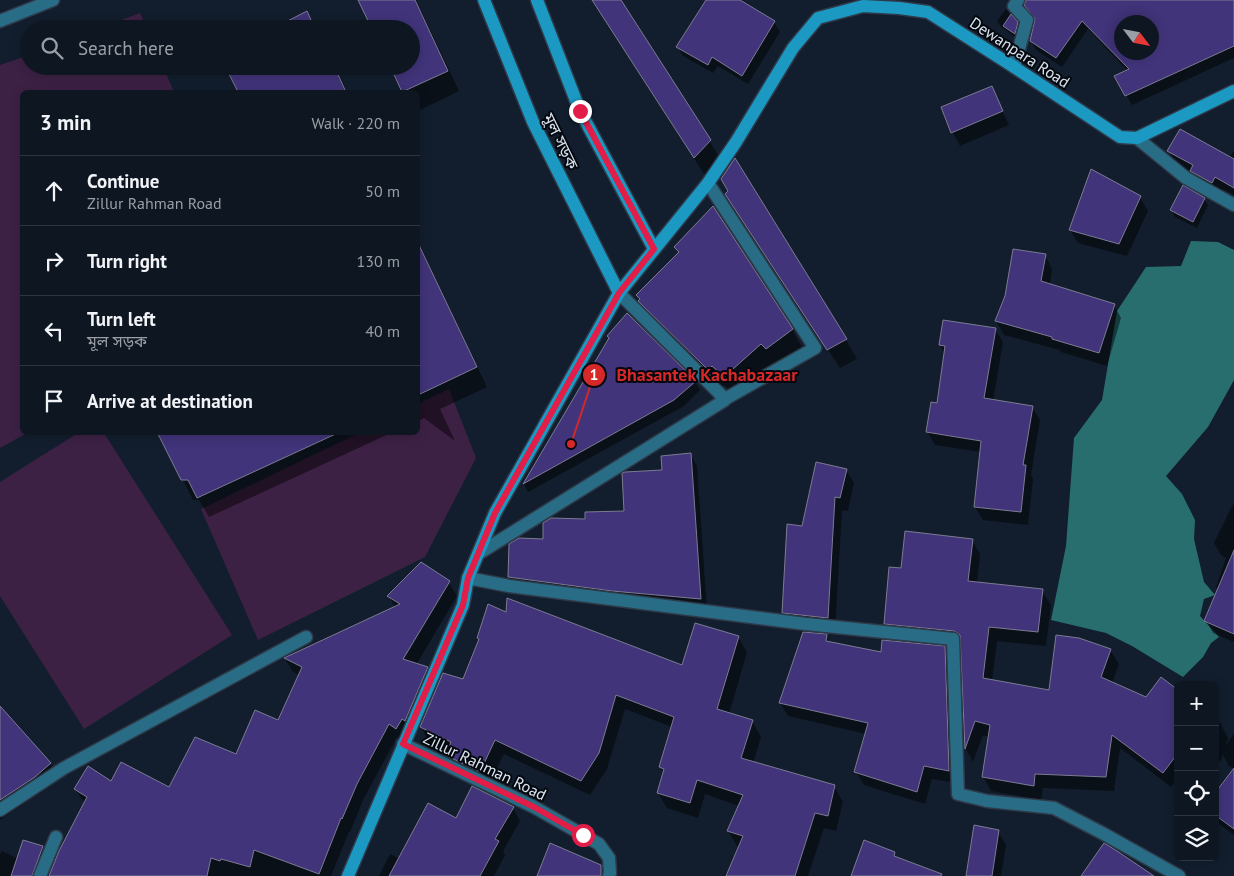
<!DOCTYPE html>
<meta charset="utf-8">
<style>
:root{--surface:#0e1622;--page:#171f2a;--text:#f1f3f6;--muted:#9b9fa5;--line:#2e3540}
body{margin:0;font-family:"PT Sans","Noto Sans Bengali",sans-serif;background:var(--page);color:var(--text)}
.controls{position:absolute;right:15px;bottom:15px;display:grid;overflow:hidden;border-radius:8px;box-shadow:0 2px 12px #0003}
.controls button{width:45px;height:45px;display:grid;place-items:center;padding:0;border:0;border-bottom:1px solid var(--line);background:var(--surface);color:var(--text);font:25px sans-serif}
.compass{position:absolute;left:1114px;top:15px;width:45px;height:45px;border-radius:50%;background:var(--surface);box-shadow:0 2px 12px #0003;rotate:122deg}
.stop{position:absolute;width:15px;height:15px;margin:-11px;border:4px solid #e11d48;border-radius:50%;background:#fff}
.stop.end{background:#e11d48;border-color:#fff;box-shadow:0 1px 5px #0008}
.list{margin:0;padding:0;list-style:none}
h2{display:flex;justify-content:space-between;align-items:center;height:65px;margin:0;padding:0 20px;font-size:21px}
h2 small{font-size:16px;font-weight:400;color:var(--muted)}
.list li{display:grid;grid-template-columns:32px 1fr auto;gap:15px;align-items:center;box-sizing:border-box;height:70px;padding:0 20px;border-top:1px solid var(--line)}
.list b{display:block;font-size:19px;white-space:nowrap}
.list p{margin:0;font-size:16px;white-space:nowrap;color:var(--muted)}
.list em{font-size:16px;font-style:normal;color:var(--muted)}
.icon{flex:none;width:28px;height:28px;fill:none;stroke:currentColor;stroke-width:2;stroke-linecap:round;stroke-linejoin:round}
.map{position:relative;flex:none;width:1234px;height:876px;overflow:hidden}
.search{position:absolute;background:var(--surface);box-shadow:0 2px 12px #0003;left:20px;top:20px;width:400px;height:55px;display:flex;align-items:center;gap:12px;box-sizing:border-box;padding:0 18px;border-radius:28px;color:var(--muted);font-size:19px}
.panel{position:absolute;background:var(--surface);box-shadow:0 2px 12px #0003;left:20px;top:90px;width:400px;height:345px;border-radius:8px}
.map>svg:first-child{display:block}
.green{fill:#3d2145}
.water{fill:#296e6f}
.shadow{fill:#0007;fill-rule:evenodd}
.building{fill:#41347a;stroke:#7c7b92;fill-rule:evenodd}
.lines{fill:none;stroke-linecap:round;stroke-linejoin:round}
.lane-casing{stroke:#2e3a49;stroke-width:15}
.street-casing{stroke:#2e3a49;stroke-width:15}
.secondary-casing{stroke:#2e3a49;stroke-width:15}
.lane{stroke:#296c86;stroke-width:12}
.street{stroke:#296c86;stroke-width:12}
.secondary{stroke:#1b99c3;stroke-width:12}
.route{stroke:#e11d48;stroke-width:6}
.labels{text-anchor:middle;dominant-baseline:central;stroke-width:4;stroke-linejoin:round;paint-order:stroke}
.street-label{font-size:16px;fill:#dbe3ef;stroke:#04080f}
.leader{fill:none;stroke:#d62828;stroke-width:2}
.callout-dot{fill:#d62828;stroke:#04080f;stroke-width:2}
.mark-label{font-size:15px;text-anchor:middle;font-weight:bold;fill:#fff}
.callout-label{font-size:18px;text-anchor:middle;font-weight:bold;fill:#d62828;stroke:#04080f;stroke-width:4;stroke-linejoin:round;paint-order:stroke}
</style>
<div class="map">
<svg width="1234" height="876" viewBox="0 0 1234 876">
<rect width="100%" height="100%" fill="#121e2e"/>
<path class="green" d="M140,13L147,29H97Z
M29,55V66H163L174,92H22V432L27,433L0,448V65Z
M449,389L476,458L425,557L258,640L201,509L359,433L418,432V404Z
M78,433H104L232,635L84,729L0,596V482Z"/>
<path class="water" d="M1191,241L1218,242L1234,250V380L1208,427L1166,476L1182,494L1195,520L1194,539L1204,582L1215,595L1204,599L1200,616L1219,637L1211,643L1203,657L1183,677L1132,646L1106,633L1051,620L1066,546L1074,438L1102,400L1117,311L1146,267L1181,266Z"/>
<path class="shadow" d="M360,0H416L459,91L418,111V92H403L391,66H411V29Z
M592,0H619L720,158L704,174Z
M707,0H737L774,22L780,32L748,84L718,66L713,73L683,56L678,47Z
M1021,0H1234V58L1132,105L1116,77L1128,71L1088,29L1062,67L1036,50L1031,41L1036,20L1026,5L1027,2ZM1122,22H1152V52H1122Z
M1006,9L1021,30L1018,39L1001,27L997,21Z
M227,66H334L347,92H240Z
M991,87L1009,125L960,146L953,133L943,108Z
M1169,151L1229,157L1234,151V195L1223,189L1220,195L1199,183L1192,172L1176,164Z
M735,161L846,340L857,359L840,368L738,214L727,195L729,192Z
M1140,197L1148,211L1127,256L1078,243L1070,230Z
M1204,199L1208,205L1197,228L1175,217L1171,210Z
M418,242L487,387L440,409L455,441L424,418L418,421Z
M676,247L792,329L803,349L778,368L773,363L736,396L724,385L720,389L651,321L637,295L680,254Z
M1045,255L1052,269L1050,285L1114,305L1121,318L1107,366L1061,352L1060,350L1004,335L996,321L1007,296Z
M995,329L1003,342L993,401L1032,407L1040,420L1031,475L1033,479L1028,525L983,520L975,507L981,452L935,445L927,431L938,404L945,354L940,345Z
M610,339L695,382L700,390L684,406L528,492L524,484Z
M159,432H393L209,517L199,500H193Z
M690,454L697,466L707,610L516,589L509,577L510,545L544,540L586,520L626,512L663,471Z
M846,470L854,483L848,511L842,510L835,631L791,626L783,612L803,527Z
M1233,504L1234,505V642L1213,633L1206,620L1218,590L1216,587L1226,558L1221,555L1214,543Z
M972,540L980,554L977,583L1042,591L1051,605L1046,646L997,641L992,681L1050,691L1110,650L1119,664L1112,683L1146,698L1178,692V778L1171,787L1120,748L1114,791L1043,788L1041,800L991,791L983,776L989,737L983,735L973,762L966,749L962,645L894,638L885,624L902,570Z
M449,583L457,596L416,665L427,668L435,683L404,742L397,737L364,798L350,832H349L331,876H50L85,804L75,789L111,782L170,789L237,755L279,721L299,675L293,672L285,659L395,607L389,596ZM446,585L447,587L401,665L399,664Z
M507,613L683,667L738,637L747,652L729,714L752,721L761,737L753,763L834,786L843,802L836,831L824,828L808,876H727L740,847L737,846L728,831L739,806L705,794L698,818L667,808L658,793L664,773L660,767L672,727L625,709L607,769L590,795L504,754L488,786L455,770L446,755L448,751L430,743L421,727L463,681L480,641L478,638Z
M826,635L830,643L882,654L944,648L952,661L956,783L932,779L925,804L864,785L856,772L866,734L788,716L780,703Z
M0,707L50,764L57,777L42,791L0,820Z
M1215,720L1220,723L1228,738L1226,744H1227L1234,733V769L1229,766L1223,755L1220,762L1215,759Z
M1234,770V835L1215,821V795Z
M513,808L520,821L503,851L505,855L494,876H379L390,854L400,859L457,820Z
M998,831L1006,845L1001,876H967Z
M24,841L43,847L51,861L45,876H0V854L2,851L18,859Z"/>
<path class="building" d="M358,0H415L448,71L402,92L390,66H411V29H372Z
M592,0H621L711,140L694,158Z
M706,0H740L775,21L742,76L712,57L708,65L676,47Z
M1026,0H1234V46L1125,96L1114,76L1129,69L1082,21L1056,58L1030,41L1035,19L1024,5ZM1122,22H1152V52H1122Z
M307,11L315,29H272Z
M1011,14L1018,22L1015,34L1003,26Z
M225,66H334L346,92H238Z
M992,86L1003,111L951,133L941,107Z
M1180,129L1234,159V188L1215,177L1212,183L1190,171L1193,165L1167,151Z
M735,158L847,339L827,350L725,194L728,191L721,179Z
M1091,169L1141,196L1119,244L1069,230Z
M1183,185L1205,198L1193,222L1170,210Z
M713,206L793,329L766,349L761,344L724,377L712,366L708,370L638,301L640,299L636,295L679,252L674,247Z
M418,243L477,367L418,395Z
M1013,249L1046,254L1041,281L1115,304L1099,353L1052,339V337L995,321L1005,296Z
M627,313L696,381L674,400L523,484L609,338L607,336Z
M943,320L996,328L984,398L1033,406L1023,465H1026L1021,512L974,507L981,441L926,432L931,402L937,403L945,346L939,345Z
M157,432H340L197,498L188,480H181Z
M691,453L701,599L612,591L508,577L509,544L519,538L543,539V523L551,518L585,519V512L624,511L622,473L625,472L662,470L661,456Z
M816,462L847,469L840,498L835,497L828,618L782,613L787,524L802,526Z
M905,531L973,539L968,581L1043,589L1038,632L989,627L983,678L1049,690L1056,635L1079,638L1111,649L1101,677L1146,697L1161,677L1178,690V753L1163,773L1112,735L1106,777L1035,774L1034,786L982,777L990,725L975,721L965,749L960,635L954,631L884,624L889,567L901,568Z
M1234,550V634L1204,621Z
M421,562L450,581L403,659L428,667L405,721L402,719L396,729L389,724L357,784L342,819L341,818L319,874L254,850L250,867L221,859L220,861L211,858L207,876H49L59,851L87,797L74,789L88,766L111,781L121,762L169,787L195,737L236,754L255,710L278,720L302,667L284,658L400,604L387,596Z
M507,598L682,665L695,623L739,636L717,709L753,720L741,758L835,785L828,816L815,813L795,876H726L743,836L727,831L743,795L697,780L690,803L657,793L664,769L659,767L674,717L616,695L599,753L581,781L495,740L480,772L445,755L451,742L420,727L443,673L463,679L479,639L477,638L488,604L506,612Z
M803,632L827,634L826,641L881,652L882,640L945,646L949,771L924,766L917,792L854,772L868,723L779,703Z
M0,706L51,763L35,777L0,800Z
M1234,768V829L1215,815V793Z
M472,786L514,807L495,839L499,841L480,876H389L428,803L456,818Z
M974,825L999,830L992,876H966Z
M23,840L43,846L32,876H11Z
M864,840L895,852L894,856L942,874L941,876H851Z
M550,843L601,865V876H537Z
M1104,843L1117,851L1154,876H1081Z"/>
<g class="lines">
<defs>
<path id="lane" d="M619,293L725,399L815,348L708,183
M478,554L725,400L719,393"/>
<path id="street" d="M0,21L53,0
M1014,67L1027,20L1014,6L1018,0
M1137,138L1186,178L1234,205
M468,578L509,586L806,624L953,639L958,794L987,801L1054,808L1104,834L1179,876
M403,744L534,807L599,844L609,858L610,873L609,876
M0,810L64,768L306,637
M40,876L56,837"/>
<path id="secondary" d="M484,0L533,122L619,293
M537,0L580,111L654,249
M348,876L463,605L468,578L495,513L619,293L708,183L736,142L793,48L818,18L863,6L899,8L928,12L1014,67L1120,137L1137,138L1234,91"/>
</defs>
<use href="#lane" class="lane-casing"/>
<use href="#street" class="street-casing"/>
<use href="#secondary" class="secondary-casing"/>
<use href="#lane" class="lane"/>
<use href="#street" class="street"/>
<use href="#secondary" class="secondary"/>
</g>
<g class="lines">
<path class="route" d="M580,111L654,249L619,293L495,513L468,578L463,605L403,744L534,807L583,835"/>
</g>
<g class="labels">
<g class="street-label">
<text transform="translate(1020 52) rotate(33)">Dewanpara Road</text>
<text transform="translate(561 141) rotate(64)">মূল সড়ক</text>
<text transform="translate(485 766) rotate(26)">Zillur Rahman Road</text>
</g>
</g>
<path class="leader" d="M571 444L594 375"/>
<g class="callout-dot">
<circle cx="571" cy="444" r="5"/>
<circle cx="594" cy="375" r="12"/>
</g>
<g class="mark-label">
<text x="594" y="380">1</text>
</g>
<g class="callout-label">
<text x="707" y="381">Bhasantek Kachabazaar</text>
</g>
</svg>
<div class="controls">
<button>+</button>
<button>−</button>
<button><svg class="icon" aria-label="locate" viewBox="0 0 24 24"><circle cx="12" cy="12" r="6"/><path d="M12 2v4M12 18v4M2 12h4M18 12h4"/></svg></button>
<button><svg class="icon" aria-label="layers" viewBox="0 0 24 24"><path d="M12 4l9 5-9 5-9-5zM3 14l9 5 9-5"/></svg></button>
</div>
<svg class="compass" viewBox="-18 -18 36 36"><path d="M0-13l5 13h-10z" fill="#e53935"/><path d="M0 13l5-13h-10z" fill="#9b9fa5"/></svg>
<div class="stop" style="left:583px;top:835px"></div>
<div class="stop end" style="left:580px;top:111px"></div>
<div class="search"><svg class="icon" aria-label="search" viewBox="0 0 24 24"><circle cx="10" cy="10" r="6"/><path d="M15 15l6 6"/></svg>Search here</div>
<section class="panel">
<h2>3 min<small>Walk · 220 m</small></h2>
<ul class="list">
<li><svg class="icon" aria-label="ahead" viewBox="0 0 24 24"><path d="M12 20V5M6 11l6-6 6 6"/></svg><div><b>Continue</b><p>Zillur Rahman Road</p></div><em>50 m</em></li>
<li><svg class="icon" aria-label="right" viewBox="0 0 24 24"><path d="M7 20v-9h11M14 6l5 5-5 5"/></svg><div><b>Turn right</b></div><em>130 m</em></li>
<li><svg class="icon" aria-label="left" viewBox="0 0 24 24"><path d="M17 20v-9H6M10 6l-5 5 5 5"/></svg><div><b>Turn left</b><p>মূল সড়ক</p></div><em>40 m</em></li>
<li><svg class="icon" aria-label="arrive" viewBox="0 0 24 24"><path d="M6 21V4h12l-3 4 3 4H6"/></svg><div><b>Arrive at destination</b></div></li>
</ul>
</section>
</div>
